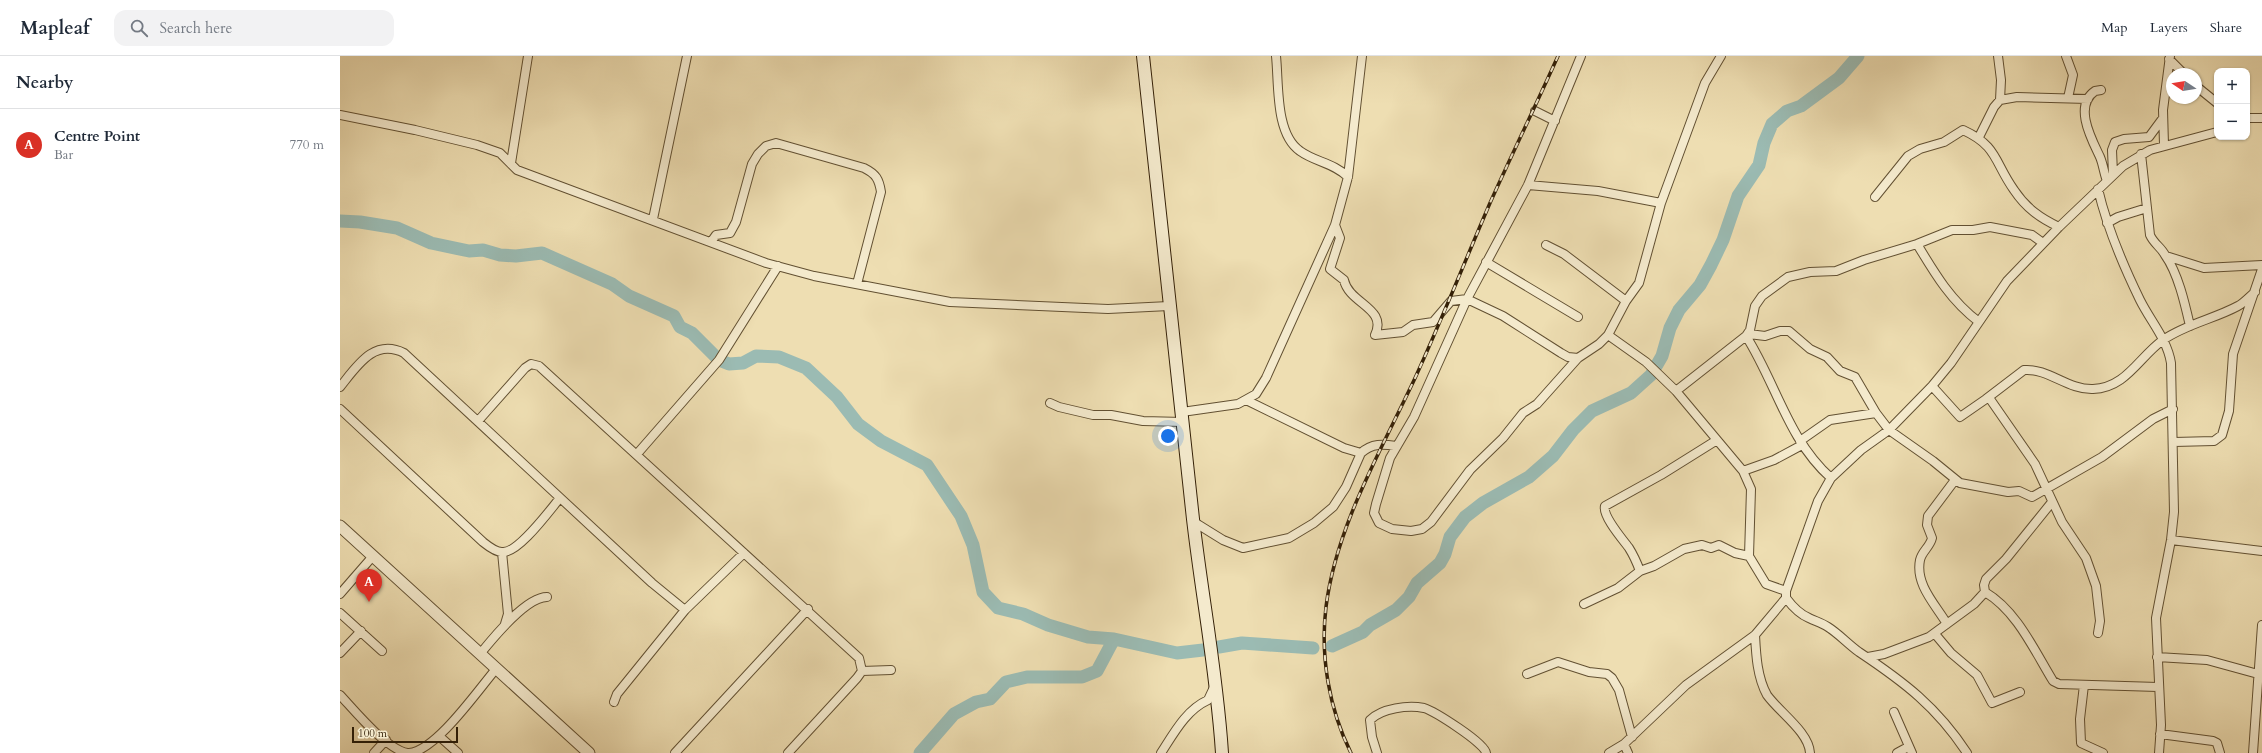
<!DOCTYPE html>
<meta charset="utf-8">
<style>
:root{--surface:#fff;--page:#f2f2f3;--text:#1f2937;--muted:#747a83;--line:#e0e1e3;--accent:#d93025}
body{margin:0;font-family:Cardo,serif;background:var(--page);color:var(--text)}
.controls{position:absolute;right:12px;top:12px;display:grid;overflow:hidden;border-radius:8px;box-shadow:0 1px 3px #0004}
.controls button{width:36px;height:36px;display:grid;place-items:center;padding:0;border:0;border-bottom:1px solid var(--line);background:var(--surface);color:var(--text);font:20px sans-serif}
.compass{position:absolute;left:1826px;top:12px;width:36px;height:36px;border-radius:50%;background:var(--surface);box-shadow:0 1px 3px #0004;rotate:282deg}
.scale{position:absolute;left:12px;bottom:10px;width:106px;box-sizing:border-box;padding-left:4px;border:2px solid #342007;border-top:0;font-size:11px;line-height:14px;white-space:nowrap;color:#342007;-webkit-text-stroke:3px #f4eacd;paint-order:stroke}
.you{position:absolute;left:828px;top:380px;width:14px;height:14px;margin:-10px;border:3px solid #fff;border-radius:50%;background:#1a73e8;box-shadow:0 0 0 6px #1a73e833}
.badge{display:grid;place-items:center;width:26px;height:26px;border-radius:50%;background:var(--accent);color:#fff;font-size:13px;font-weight:700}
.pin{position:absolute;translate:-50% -33px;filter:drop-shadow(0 1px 2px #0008)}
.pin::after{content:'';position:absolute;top:21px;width:14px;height:12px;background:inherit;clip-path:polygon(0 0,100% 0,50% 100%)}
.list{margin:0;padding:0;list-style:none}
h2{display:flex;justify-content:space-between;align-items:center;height:52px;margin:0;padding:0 16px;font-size:17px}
h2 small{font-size:13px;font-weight:400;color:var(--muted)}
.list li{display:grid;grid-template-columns:26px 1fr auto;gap:12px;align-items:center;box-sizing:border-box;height:72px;padding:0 16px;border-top:1px solid var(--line)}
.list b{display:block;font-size:15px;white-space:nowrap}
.list p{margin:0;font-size:13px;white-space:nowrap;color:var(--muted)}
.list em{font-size:13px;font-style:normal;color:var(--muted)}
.icon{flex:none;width:22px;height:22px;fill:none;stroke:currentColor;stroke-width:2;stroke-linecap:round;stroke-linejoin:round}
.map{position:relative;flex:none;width:1922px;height:697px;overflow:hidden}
header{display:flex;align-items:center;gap:24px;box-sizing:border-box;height:56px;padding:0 20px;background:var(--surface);border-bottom:1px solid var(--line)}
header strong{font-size:19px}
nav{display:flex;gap:22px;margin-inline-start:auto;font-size:14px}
.search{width:280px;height:36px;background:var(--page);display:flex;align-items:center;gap:10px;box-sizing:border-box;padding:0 14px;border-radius:12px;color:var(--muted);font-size:15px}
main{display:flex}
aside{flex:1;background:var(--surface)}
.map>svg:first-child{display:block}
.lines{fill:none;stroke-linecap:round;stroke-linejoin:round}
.river{stroke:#9bbbb3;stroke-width:13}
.minor-casing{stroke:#625032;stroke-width:10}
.tertiary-casing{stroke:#625032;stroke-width:13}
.secondary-casing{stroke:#342007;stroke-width:14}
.minor{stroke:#f4eacd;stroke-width:8}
.tertiary{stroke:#f4eacd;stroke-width:11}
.secondary{stroke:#f4eacd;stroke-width:12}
.rail-casing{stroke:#342007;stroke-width:3.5}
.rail{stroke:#f4eacd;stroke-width:2;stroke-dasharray:6;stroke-linecap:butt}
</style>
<header>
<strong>Mapleaf</strong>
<div class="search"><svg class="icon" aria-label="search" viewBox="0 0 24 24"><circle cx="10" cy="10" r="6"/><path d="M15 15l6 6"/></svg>Search here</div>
<nav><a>Map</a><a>Layers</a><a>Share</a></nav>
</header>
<main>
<aside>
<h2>Nearby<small></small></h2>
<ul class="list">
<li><span class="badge">A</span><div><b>Centre Point</b><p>Bar</p></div><em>770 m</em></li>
</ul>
</aside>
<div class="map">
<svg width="1922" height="697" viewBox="0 0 1922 697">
<rect width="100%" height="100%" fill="#eedeb2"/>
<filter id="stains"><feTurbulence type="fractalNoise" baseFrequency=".005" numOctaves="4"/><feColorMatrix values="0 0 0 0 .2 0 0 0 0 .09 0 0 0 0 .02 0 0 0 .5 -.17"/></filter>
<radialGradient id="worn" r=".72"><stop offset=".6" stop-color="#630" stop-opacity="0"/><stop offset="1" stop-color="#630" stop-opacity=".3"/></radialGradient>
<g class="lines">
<path class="river" d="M0,165L20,166L57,172L91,187L129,195L143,194L160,199L176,200L202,197L272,228L289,240L334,260L340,271L352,277L379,304L389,308L403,307L416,300L439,301L466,312L497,341L518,368L541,385L587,409L621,460L633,489L643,536L658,552L683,558L708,569L748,581L774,583L837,597L863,594
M992,590L1023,576L1030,569L1056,554L1069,541L1077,527L1100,507L1105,498L1110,481L1125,461L1143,447L1189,421L1213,400L1233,374L1252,355L1291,337L1311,319L1322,300L1330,272L1339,254L1360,229L1371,209L1383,184L1398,140L1419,109L1424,87L1432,68L1447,55L1461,50L1499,22L1518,0
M879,591L902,587L973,592
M580,697L614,658L636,646L650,643L666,626L687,621H742L757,615L774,583"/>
<defs>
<path id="minor" d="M936,0C939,28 935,78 960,95C975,106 994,107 1008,121
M1658,0L1661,24L1660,44
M1726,0L1733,19L1728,42
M1829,3L1844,18
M1856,30L1877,47
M1761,34L1755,35C1733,50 1752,84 1760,101C1763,108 1764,117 1767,125
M1195,55L1215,65
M0,59L75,74L137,89L160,97L177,114L426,207L474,220L610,246L768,253L829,250
M1907,62H1922
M1639,81L1654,51L1660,44L1677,41L1748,43
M1824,89L1823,54L1830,0
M1801,98L1810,179C1814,188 1821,191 1825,199C1838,217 1845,248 1850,270
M171,107L188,0
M1773,118L1772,94L1775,86L1784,83L1809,81L1823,62
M1188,129L1258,135L1321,147
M1758,133C1767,172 1783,209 1800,244C1811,266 1827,283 1831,307L1834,456L1831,484L1816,562L1821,669L1819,697
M1535,141L1568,100L1580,93L1604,86L1623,74C1658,90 1654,106 1674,134C1686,152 1700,162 1719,171
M313,163L347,0
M1767,167L1778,161L1807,152
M995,169L1000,182L990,213L1004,224C1009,248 1048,252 1035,279L1063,276L1073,269L1093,266L1111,245L1127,243L1163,260L1221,297L1228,301L1238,302L1259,288L1268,279L1286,245L1299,227L1321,147L1365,27L1381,0
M371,186L376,179L390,177L396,166L412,108L418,98L426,90L436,87L524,112C536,118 539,123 541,136L517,228
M1577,188C1595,218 1611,245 1639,266
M1206,189L1224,198L1286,245
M1826,200L1864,212L1922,209
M1146,206L1238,261
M1409,278L1425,280L1440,275H1449L1470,293L1487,301L1500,315L1515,321L1536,357L1549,374L1593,405L1620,427L1668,436L1679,435L1692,441L1762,401L1813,363L1833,353
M1268,279L1306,306L1336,335L1403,415L1411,433L1409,500L1426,528L1446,535
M1406,280C1436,327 1448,384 1491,422
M1238,302L1197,348L1183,357L1163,382L1130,414L1091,466L1082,473L1071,475L1052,473L1039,467L1034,457L1036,448L1050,402L1074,361L1127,243L1188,129L1241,0
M1592,330L1620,361L1646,343H1650L1695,408L1722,466L1746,502L1756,530L1760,565L1758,577
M0,331C17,310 34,282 64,297L312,527L345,554L404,497
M1336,335L1406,280L1410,274L1415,250L1422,240L1448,221L1470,216L1496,215L1524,204L1577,188L1612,174H1633L1650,171L1692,179L1703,187
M1646,343L1684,314C1708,312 1728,334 1753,333C1786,332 1799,301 1823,284C1846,268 1874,263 1898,250C1904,247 1909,241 1915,236
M906,344L1004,392L1021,397
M710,347L719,351L753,359H771L803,365L843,366
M0,353L143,486C148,490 155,496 162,496C178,498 209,455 220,442
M842,356L898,348L916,338L926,322L995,169L1008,121L1022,0
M138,365L185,312L191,308L199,310L519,602L522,615L517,622L448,697
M1460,385L1490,364L1536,357
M1834,386L1874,385L1882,379L1889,355L1893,298L1922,213
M297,398L379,304L438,210
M1403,415L1434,404L1462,389
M854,466L883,484L903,492L949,482L974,467L993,451L1006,431L1021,397C1032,387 1043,388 1056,390
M1831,484L1922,495
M162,496L168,558L165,568
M1300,515C1297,507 1294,500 1289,492C1284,485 1262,460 1265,450L1321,419L1377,384
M1645,536C1677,555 1694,594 1713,625L1719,628L1818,631
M0,538L33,500
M1446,542C1452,550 1459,558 1469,562C1475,565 1482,567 1488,571C1499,578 1508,588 1519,596C1564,626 1597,651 1627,697
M1244,548L1278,532L1300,515L1314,510L1344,493L1362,489L1371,492L1379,489L1395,497L1409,500
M0,557L42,595
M1607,568C1596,549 1575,529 1580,504C1582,495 1590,491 1592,482L1587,469L1588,460L1615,424
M1595,578L1611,597L1637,619L1652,647L1680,636
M1415,579C1416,598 1417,621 1427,639C1439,656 1469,676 1470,697
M0,597L21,575
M140,598C153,582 186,541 207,541
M1528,601L1544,598L1589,581L1634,548L1645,536L1644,529L1646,523L1666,503L1712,446
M1817,601L1867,604L1918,618
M522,615L551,614
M1187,618L1218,606L1249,616L1267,618L1272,622L1279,634L1292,681
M1744,629L1740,663L1741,687L1763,697
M0,639C15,655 45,692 67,697
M274,646L277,638L345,554
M1554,656L1572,697
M1820,678L1873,685L1877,687L1880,697
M99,680L118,697
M1284,688L1288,697
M34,697L46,684
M69,697C96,695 138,634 156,613
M335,697L468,553
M821,697C834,677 846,654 868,644L875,629
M1037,697L1032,681L1030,664C1042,652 1068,649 1084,652C1094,655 1145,687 1146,697
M1269,697L1284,688L1346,629L1415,579L1446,542V535L1478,445L1491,422L1521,394L1549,374L1592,330L1611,307L1667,225L1719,171L1783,110L1810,94L1877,76
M1557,697L1568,691
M1913,697L1922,569"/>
<path id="tertiary" d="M0,470L249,697"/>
<path id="secondary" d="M803,0C819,154 836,308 853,463C862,541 877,618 882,697"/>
</defs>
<use href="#minor" class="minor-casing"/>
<use href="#tertiary" class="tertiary-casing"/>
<use href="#secondary" class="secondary-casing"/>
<use href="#minor" class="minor"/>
<use href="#tertiary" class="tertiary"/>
<use href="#secondary" class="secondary"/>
<defs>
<path id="rail" d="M1011,697C989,653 980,600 986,551C996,470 1042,393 1076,320C1102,263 1125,205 1150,147C1172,98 1196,49 1218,0"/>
</defs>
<use href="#rail" class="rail-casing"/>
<use href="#rail" class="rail"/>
</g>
<rect width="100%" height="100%" filter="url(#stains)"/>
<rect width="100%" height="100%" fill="url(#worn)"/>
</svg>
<div class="controls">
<button>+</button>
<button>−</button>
</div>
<svg class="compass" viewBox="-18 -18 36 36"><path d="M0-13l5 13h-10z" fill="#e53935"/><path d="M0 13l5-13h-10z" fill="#747a83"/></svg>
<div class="scale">100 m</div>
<div class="you"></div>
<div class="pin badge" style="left:29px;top:546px">A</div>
</div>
</main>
